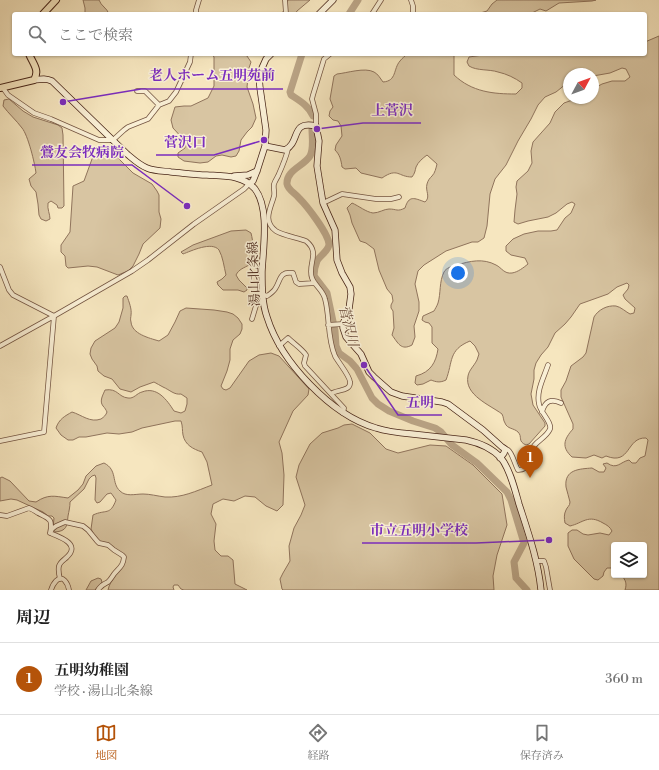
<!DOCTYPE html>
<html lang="ja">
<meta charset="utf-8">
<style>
:root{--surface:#fff;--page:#f6f6f6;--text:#222;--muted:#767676;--line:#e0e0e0;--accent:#b45309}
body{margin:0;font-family:"Libre Bodoni","Noto Serif JP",serif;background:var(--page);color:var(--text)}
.controls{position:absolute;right:12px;bottom:12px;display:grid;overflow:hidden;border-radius:4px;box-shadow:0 1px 3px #0004}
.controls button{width:36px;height:36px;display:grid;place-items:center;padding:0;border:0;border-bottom:1px solid var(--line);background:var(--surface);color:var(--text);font:20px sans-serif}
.compass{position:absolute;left:563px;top:68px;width:36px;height:36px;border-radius:50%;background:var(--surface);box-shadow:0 1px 3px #0004;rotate:49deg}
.you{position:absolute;left:458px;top:273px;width:14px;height:14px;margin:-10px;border:3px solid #fff;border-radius:50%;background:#1a73e8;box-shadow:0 0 0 6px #1a73e833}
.badge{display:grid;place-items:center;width:26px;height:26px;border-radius:50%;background:var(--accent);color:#fff;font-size:13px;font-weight:700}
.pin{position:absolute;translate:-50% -33px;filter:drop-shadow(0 1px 2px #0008)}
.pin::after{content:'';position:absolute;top:21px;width:14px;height:12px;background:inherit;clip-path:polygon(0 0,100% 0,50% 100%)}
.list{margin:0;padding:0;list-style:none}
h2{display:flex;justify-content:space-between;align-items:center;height:52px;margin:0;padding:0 16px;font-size:17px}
h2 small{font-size:13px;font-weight:400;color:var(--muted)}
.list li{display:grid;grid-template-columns:26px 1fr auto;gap:12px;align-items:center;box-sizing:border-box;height:72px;padding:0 16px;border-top:1px solid var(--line)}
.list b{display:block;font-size:15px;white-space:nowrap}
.list p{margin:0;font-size:13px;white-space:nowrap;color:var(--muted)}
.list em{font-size:13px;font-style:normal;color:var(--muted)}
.icon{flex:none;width:22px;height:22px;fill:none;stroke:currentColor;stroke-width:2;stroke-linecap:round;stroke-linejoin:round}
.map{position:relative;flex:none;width:659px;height:590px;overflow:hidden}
.search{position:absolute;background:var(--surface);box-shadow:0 1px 3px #0004;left:12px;right:12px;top:12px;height:44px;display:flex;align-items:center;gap:10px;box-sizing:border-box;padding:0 14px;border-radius:4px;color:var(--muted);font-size:15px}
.sheet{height:124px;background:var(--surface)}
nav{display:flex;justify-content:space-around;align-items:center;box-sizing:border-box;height:56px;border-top:1px solid var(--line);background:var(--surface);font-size:11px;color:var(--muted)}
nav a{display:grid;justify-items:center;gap:2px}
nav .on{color:var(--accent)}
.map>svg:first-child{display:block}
.green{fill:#d8c5a2;stroke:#90745c}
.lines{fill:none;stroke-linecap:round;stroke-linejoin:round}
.river{stroke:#baa486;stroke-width:7}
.street-casing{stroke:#735441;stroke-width:5.5}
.secondary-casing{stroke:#472417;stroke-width:7}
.primary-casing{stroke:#472417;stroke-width:8}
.street{stroke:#f9efd5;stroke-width:4}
.secondary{stroke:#f9efd5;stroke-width:5.5}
.primary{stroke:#f6e6bf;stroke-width:6}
.labels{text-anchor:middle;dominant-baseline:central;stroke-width:3;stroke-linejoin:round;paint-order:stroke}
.street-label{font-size:13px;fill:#472417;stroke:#f9efd5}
.water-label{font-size:14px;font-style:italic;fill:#6a4a38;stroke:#f9efd5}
.leader{fill:none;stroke:#7b2cbf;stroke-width:1.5}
.callout-dot{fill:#7b2cbf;stroke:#f9efd5;stroke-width:1.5}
.callout-label{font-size:14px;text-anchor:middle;font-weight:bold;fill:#7b2cbf;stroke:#f9efd5;stroke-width:3;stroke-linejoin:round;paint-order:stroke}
</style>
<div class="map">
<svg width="659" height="590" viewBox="0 0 659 590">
<rect width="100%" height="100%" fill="#f6e6bf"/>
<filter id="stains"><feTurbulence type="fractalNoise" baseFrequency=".005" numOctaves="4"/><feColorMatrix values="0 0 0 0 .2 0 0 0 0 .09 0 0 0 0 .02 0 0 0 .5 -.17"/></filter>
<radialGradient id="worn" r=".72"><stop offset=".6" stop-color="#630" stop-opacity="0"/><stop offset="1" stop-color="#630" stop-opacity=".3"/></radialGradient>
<path class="green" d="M83,0H99C101,6 107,8 109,14H85V8Z
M288,0H310L297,11L295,14H282Z
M497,0H596L592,1L559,3L546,11L540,9L530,14H477L487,11L492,4Z
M659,36V590H625C627,584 626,580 621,575H644V545H614V571L612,568H607L604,572L603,576L598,580L594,579L574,559L568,546V533L572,530H577L583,534L588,535L600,533L609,535L612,531C610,527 607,525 603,523C588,514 583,523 570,526L565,523C564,518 564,514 566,510C567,507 570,506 570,502C569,497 567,492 566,487C564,469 580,469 592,468L599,472H604L606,468L603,464L607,463C617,470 620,462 629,460L632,463H636L640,458L645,456L648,440L646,438C626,437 631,466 606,456L602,458L594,455L586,458L572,457C561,447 564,439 573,429V424L561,397V390L566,381L571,366L583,357L586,353L594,317C598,310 607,305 616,306C621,307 626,312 630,314L634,313L635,308L625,299L623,295L628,289L629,285L627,283L617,287L608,294L580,304L571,317L565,324L555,333L548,347L541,355L536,363L534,370V379L531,394L533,405L545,423V426L529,444L526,445C517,441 523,437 518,432C514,428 507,429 505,423C503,420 504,418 502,414C490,405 464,395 468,376C469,370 474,366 477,360C478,358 478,356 479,354L475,346L470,341C448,350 453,362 446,380C440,383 436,382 431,380L423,384L417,385L415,383L416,376C431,372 436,362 438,349L432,343V327L429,323L425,322L422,320L423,316L434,311C435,309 437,306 438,303C441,293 439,282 444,272C446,268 452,266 457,265C470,261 483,258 496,265C502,268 504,274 512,273C518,272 523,268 528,264L525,258L511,255L506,251V246L513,239L524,234L538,231H551L557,230L565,218L571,213L575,204L572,202L567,204L556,213L548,217L528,221L518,224L514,222L515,210L517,194L516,187L517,181L528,171L532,163L531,151L533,142L550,123L555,112L564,103L578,98H593V89L602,84L612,81H625L630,77L626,69L622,68L610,73L593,76V74H569V83L566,84L556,92L545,97L538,105L531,119L518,141L506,165L495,179L490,194L487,226L484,238L478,242H472L446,251L424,265L418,271L415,284L419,302V311L414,326L415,337L412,345C401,351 398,343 392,335L394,328L393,311L391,308V305L393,301L392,295L387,289L379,270L374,249L366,243L360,241L352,223L350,215L347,208L352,203C359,206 366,212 373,213C379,213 384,209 389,209C397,209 397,212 405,208C409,195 414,198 425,202C431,197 425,191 427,184C428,180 430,178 432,176C435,173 436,168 437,164L427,155C423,158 418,162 416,167C415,171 415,173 412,177C398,177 398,167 382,178L361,173L356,168L345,169L342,167C341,160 340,155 335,150L336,145L342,136L341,126L338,121L333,120L329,116L330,111L333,107L330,99L334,76L337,74C347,73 365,67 374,72C378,74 380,78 383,82C397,81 393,69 400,61C402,58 405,57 406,54H453L454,56V75C472,92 493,94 516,94L522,88V83C515,78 507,74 498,72C489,69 477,71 469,66L467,62L469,57L490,54H645V42Z
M212,54H244L247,56L251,62L249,68L247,87L253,104L256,118L252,127L247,132L241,140L239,151L236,156L231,157L222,155L216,156L208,162L200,163L184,161L178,157V153L185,148V141L173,128L171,120L175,107L184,106H191L208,98L214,86V57Z
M9,99L23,111L33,117L58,125L62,128L63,135L64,206L62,208H58L57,205L51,201L48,203C47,209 50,214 50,219L46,221L41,219L39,215L38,204L36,192L31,186L29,179L36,173C35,164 28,135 22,128C16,120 9,114 3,106L4,100Z
M105,149L114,154L133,173L152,184L157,191L159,195V212L161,219L160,228L143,244L139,254L133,266L128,271L118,275L97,267L88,266L68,268L66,266L65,256L61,252V245L70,232L73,186L84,181L92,159L98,150Z
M246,230L251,233C253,241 256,259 249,265C244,268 239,269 236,275L239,280L247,288V290L244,292L238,290H223L218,285L217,282L222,279L226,275C224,267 223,257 219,250C212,241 191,251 183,254L181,252L193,245L231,231Z
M125,296H127C129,302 132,309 131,315C131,317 130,319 131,322C132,334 149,338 159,341L168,335L175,322L180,311L186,308L214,310L227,312L233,314L238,318L242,324V329L240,334L233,340L230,349V360L227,371L221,386L223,389L226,390L230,388L249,361L259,355L271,353L279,356L309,389L308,395L293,411L279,442L282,453L284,475L283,505L277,511L266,506L255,497L245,496L234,501L223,499L213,504L211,514L216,524L214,541L215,550L221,556H228L233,560L235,584L247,590H184L181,589L178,585H174L173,587L174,590H108C110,579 121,571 125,560L121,554L100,543L96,539L91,529L93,515C106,509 110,516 116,500L111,493L107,494L100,502L97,503L95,500L96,478L95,475L92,476L89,479L84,489L70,502C70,507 69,511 68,516C67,526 67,531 55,532L53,528L54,518L52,516H48L43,512L17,500L11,499L0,501V478L2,477L10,481L29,501L36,502C48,494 54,496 68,498L78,490L83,484L86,476L96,466L104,463C118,470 111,483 120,491C126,497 135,494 143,494C150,494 157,496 165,497C182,498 196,491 212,485L207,462L202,452C193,449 185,445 183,435C182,430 183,427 181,421H175L142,428L132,432L119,434L107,433L86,437H79L73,440H68L61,435L56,428C59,419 65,416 72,412C82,415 90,423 101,419C104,417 106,415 107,412C106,410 105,408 103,406C99,401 103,395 105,390C118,388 118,397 128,398C134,399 137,393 142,392C157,386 167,400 174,411L181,413L185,411L187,404V398L181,394C174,395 170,390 163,387C160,385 157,384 154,382L140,387L131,392L120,389L112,379L104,376L98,371L97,366L92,359L90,354L91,348L95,341L115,328L119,322L123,308V298Z
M352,424L370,433L386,449L398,453L430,445L446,446L473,465L502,494L507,525L497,555L493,576L494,590H283L282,589L280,579L283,573L290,561L289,546L294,528L301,515L305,505L296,477L299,465L310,444L322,433L338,428L344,425Z
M98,578L101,579L102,582L95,590H86L91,581Z"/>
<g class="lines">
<path class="river" d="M349,14L358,0
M302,54L290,92L291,95C300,101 309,106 313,116
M312,129C312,137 314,149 310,156C304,166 286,170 287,184C288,190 295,193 299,198C307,206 328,233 329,244C329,251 320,255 317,261C315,266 314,271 314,276L327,293L335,331L336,346L339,353L350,361L357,369L372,398L378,404L389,411L413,421L435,428L441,432L452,445L477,463L507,492L511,500L524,543L514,562L516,578L527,590"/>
<defs>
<path id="street" d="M285,0L286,14
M411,0L413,6V14
M196,14V10L199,0
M372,14L381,0
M3,88L8,95L34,113L51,119L99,140H113L124,130L128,127L148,119L159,105L169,101L176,92L190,62L191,54
M137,91H145L159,105
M316,126V114L312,99L313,95L324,59L330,54
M288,149C286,158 282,167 278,176C277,178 275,181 274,184C273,188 275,192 274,196C271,208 262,221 276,231C282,235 298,238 306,241C321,253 307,264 312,278C315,286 323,290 325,299C330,317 327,338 335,356C338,362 350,376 350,382C351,392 336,389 331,394L344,408L343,413
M323,203L342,194L376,199H391L399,197
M0,267L9,290L13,295L54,316
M252,319L258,299V293L267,296C270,294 273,292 275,289C281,280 279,271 293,273L296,282L299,284L315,283
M328,325L343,324
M0,346L54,316L132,271L148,260L194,224L244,189L249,184
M279,346L288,338C293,343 302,349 306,355L304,363L305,366L331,394
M542,412C545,401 551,398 561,403
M0,441L44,432L54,316
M505,449C506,449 507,449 508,450C512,452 515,465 518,470C524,470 527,467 531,462C531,459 530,456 531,453C532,442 546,439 550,429C552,422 540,412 539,404C536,391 544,377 548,365
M0,515L7,516L29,508C32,509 35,511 38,513C50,519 53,519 50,533C60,537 81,544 67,557C64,560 60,562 59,566C58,570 59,575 60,579
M50,533L52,529L56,526L65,522L83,526L88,530L97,541L99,543L108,545L114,550L122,555L124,557C123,566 120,567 114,574C112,577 111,579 108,582C104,584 101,585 98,590
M537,561H544L546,567L550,590
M51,590C52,587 54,583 56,581C63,574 68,584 69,590"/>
<path id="secondary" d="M319,14L333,0
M34,80C41,79 46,78 52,81L127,154C133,159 139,165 147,168C154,171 163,171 171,172C183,173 195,175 207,175C224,176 243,175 255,189C270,209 263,248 262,272C262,287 262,303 267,317C281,362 331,415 376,428C388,432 400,433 412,434C430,436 448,438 466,440C480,443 492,448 501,458C510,469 515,490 519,504C528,532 538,560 541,590
M265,146L285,150C301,142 290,120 316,126L319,141L317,166L321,191L323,203L335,230L337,260L342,273L350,287L351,294L349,309L343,324V328L346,337L361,354L369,372L374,377L391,392L402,396L442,402L448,404L483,430L502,447L505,449L504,453L500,458
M234,176L248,175L257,171
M249,184L253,181L257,171L265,146L266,130L260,88L259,77L262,68L266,59L271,54"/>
<path id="primary" d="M43,14L56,0
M0,88L34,80C40,70 33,64 29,54"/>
</defs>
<use href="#street" class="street-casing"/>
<use href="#secondary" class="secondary-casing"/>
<use href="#primary" class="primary-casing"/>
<use href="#street" class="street"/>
<use href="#secondary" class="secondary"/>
<use href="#primary" class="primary"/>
</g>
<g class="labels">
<g class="street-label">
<text transform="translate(254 274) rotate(-92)">湯山北条線</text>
</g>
<g class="water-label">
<text transform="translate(348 326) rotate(76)">菅沢川</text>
</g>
</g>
<path class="leader" d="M63 102L141 89H283M317 129L363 123H421M264 140L214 155H156M187 206L132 165H32M364 365L398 415H442M549 540L476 543H362"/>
<g class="callout-dot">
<circle cx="63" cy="102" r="4"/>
<circle cx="317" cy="129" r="4"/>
<circle cx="264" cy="140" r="4"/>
<circle cx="187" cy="206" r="4"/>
<circle cx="364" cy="365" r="4"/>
<circle cx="549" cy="540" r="4"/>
</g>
<g class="callout-label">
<text x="212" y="80">老人ホーム五明苑前</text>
<text x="392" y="115">上菅沢</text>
<text x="185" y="147">菅沢口</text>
<text x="82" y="157">鶯友会牧病院</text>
<text x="420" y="407">五明</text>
<text x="419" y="535">市立五明小学校</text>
</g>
<rect width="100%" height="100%" filter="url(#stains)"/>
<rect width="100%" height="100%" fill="url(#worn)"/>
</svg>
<div class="controls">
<button><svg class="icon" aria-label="layers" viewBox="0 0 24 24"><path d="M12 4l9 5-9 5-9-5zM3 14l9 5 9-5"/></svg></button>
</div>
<svg class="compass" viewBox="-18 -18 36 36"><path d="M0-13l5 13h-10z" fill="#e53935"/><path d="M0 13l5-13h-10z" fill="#767676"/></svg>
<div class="you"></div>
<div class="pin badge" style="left:530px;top:478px">1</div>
<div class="search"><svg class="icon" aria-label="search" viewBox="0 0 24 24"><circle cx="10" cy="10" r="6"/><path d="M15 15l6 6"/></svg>ここで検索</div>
</div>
<section class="sheet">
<h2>周辺<small></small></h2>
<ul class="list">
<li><span class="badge">1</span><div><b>五明幼稚園</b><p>学校 · 湯山北条線</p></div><em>360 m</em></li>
</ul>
</section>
<nav>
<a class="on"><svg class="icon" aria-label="map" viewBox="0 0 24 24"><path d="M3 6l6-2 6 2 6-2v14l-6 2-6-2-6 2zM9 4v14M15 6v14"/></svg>地図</a>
<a><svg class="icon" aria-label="directions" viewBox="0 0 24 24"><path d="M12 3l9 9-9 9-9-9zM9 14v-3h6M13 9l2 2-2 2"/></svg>経路</a>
<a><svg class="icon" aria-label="saved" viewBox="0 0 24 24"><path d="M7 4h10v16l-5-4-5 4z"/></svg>保存済み</a>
</nav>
